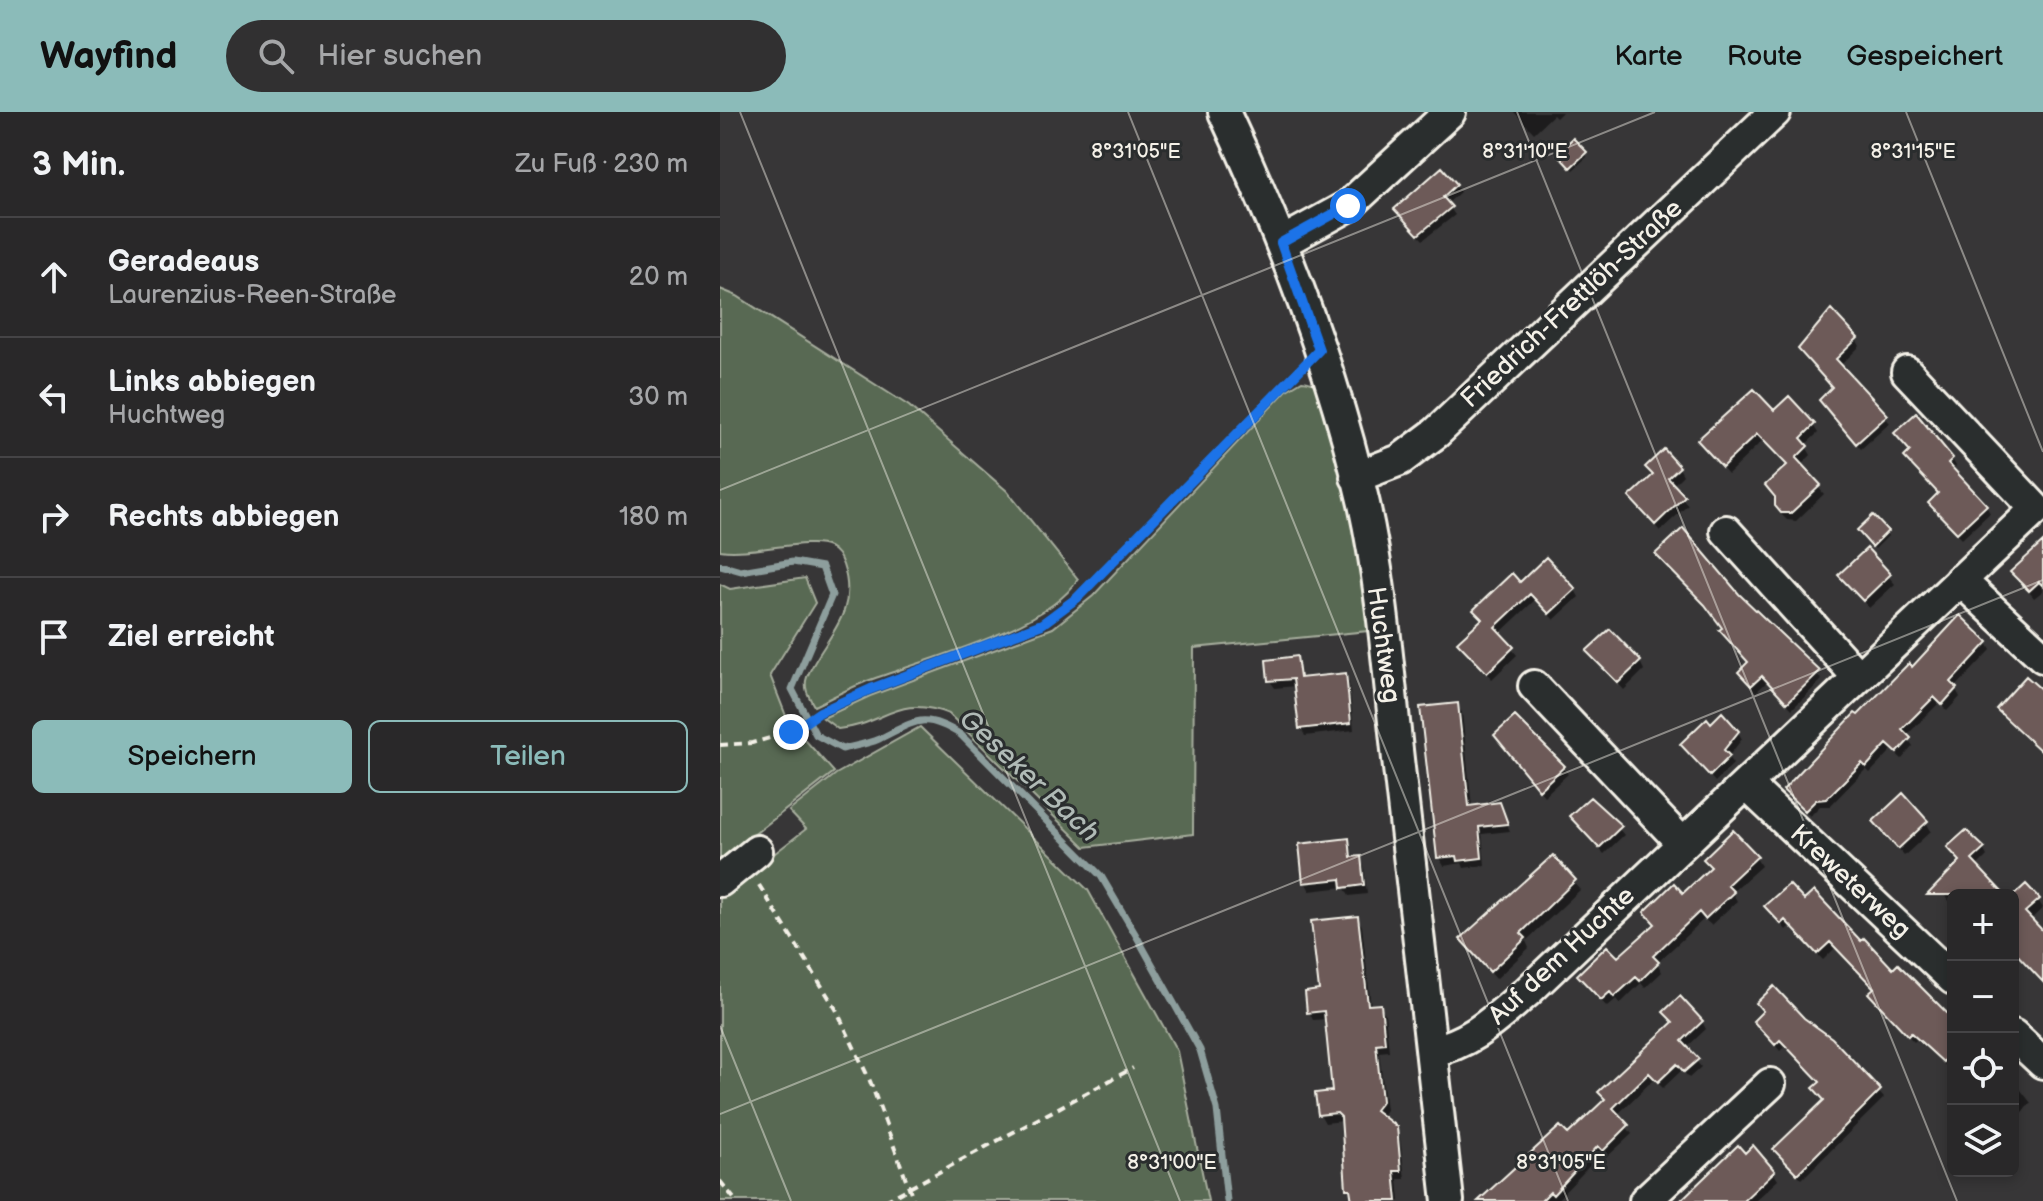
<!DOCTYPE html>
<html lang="de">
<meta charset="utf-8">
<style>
:root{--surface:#292829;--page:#313031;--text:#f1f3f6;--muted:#a5a6a8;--line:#454446;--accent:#8bbbb9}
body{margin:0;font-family:"Balsamiq Sans",sans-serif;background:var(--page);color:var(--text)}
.controls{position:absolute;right:24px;bottom:24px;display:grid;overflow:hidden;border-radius:12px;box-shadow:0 4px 12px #0003}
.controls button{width:72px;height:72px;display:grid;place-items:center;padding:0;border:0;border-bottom:2px solid var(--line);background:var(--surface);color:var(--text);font:40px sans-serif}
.stop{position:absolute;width:24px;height:24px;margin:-18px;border:6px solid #1a73e8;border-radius:50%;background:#fff}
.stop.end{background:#1a73e8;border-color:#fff;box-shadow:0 2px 8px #0008}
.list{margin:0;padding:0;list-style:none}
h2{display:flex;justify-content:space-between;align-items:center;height:104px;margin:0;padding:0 32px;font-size:34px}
h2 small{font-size:26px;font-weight:400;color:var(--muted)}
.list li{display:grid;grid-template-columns:52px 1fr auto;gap:24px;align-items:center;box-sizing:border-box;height:120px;padding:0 32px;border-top:2px solid var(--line)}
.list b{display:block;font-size:30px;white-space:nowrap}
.list p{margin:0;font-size:26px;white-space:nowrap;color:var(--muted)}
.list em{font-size:26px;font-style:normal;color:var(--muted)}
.actions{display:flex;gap:16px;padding:24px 32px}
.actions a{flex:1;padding:18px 0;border:2px solid var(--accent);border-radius:12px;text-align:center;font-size:28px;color:var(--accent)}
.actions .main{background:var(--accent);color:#111}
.icon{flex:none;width:44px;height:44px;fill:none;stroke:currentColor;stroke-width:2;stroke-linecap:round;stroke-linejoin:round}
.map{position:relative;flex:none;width:1323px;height:1089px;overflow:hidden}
header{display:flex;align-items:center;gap:48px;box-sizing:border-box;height:112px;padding:0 40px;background:var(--accent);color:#111}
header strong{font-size:38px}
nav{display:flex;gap:44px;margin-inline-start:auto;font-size:28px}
.search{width:560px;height:72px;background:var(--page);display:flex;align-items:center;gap:20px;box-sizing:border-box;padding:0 28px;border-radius:44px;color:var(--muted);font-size:30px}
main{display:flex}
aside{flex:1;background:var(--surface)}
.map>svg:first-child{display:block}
.green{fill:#596952;stroke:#a6ad9d;stroke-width:2}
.shadow{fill:#0007}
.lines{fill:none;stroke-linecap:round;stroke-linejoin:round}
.stream{stroke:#8d9e9d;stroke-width:7}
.building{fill:#6d5a59;stroke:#f4f1e8;stroke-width:2}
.minor-casing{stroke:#f4f1e8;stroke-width:36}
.path{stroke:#f4f1e8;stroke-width:4;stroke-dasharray:8 6;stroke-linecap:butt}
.minor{stroke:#2a2d2e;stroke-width:30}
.route{stroke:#1a73e8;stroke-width:10}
.ticks{fill:none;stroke:#f4f1e8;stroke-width:2;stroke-opacity:0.45}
.labels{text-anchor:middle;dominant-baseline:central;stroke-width:6;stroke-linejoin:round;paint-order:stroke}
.street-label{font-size:26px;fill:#f4f1e8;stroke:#2a2d2e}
.water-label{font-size:28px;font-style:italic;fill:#b0bab6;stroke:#2a2d2e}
.ticks-label{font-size:20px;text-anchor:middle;fill:#f4f1e8;stroke:#2a2d2e;stroke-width:6;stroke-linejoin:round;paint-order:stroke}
</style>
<header>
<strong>Wayfind</strong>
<div class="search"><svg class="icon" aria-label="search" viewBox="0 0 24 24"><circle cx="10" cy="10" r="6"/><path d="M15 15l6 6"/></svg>Hier suchen</div>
<nav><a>Karte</a><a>Route</a><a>Gespeichert</a></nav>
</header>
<main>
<aside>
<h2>3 Min.<small>Zu Fuß · 230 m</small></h2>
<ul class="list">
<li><svg class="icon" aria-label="ahead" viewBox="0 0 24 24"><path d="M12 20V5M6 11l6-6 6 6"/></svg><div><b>Geradeaus</b><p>Laurenzius-Reen-Straße</p></div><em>20 m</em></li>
<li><svg class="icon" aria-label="left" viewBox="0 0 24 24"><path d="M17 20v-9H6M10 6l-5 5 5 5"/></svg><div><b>Links abbiegen</b><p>Huchtweg</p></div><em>30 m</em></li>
<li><svg class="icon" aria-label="right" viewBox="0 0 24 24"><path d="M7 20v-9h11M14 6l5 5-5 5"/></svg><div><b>Rechts abbiegen</b></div><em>180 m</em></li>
<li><svg class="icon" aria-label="arrive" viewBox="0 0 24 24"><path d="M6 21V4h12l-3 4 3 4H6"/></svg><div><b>Ziel erreicht</b></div></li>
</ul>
<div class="actions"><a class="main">Speichern</a><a>Teilen</a></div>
</aside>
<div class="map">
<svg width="1323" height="1089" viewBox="0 0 1323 1089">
<rect width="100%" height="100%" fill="#373637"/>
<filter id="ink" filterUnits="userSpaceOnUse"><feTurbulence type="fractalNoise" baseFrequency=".0125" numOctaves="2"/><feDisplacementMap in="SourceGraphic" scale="16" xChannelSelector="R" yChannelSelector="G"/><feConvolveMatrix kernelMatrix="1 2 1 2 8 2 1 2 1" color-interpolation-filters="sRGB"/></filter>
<g filter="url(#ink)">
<path class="green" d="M0,177L17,184L189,294L287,379L358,467C329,516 204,548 150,568C131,575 113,585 94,594C89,585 83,576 87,565C104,525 140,503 123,453C120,445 117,439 109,435C90,425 31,443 0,438Z
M582,269C598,270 601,278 607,291L644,457L648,519L474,536L473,722L365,735L229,602C177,581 165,613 118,617L103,606L150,584L333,516L373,484L567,278Z
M85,466L95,491L50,563L68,609L114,660L0,749V472L10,477Z
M200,615L368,778L457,939L488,1089H0V774L41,752L86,717L69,699L116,662Z"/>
<path class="shadow" d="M794,0H842L836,6L833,3L814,21Z
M865,42L867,45L853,58L841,46Z
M736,73L740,80L727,92L735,103L703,128L681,105Z
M1136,227L1140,234L1120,254L1170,311L1141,337L1105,295L1113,277L1080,238Z
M1054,301L1093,313L1098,321L1085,333L1091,343L1080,354L1104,382L1076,409L1067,408L1062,403L1047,374L1068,355L1042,329L1008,362L979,328Z
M1176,322L1232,347L1236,354L1232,358L1266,394L1270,401L1242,427L1215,398L1219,383L1190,352L1186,345L1191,340Z
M928,355L959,356L963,363L952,374L968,393L940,419L916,392L934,364Z
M1166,420L1168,424L1155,437L1142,422Z
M1323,435V479L1314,486L1293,460Z
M1146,439L1175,472L1149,496L1121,463Z
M938,442L1017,483L1102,568L1072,597L1047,570L1036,580L1020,560L1030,552L1006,525L992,500Z
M800,473L855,478L859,485L834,508L815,488L779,522L797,543L772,567L739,531L763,508L760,505Z
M1267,531L1271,538L1235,576L1240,585L1227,599L1219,591L1186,624L1193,634L1182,647L1172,638L1150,661L1146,657L1110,694H1100L1090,704L1070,685L1066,678L1192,557Z
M869,539L920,550L924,558L904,578Z
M576,546L582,568L625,563L629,571L634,618L585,624L581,616L576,574L555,576L550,569L548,550Z
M737,593L742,601L752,695L779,693L790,719L762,722L765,753L744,756L742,751L724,754L719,746L702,597Z
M795,607L848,662L824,684L781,631Z
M991,613L1018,620L1022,627L1008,645L1013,652L995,670L963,633Z
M881,695L904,723L884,742L852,705Z
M1155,709L1206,710L1211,719L1184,744Z
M628,728L634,747L639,746L644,755L647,782L629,784L624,775L590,779L585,770Z
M1229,735L1263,737L1267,744L1256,755L1280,783H1233V793L1223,782L1241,751Z
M833,746L860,778L806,829L809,836L776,867L743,828Z
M1036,746L1041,754L1012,780L1017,789L991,813L984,807L937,851L942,860L925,876L921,871L900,892L896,887L887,895L865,871L860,863L898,848L936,814L926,801L963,784L992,757L985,747Z
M1094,782L1173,860L1233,910V954L1225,953L1196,928L1194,930L1155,889L1150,881L1155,877L1115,836L1103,848L1070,814L1066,818L1047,795L1084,791Z
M1293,786L1318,788L1323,796L1310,808L1323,822V864L1320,867L1293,839Z
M637,806L642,814L651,895L660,894L665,902L669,939L659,940L666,998L661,1005L680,1026L685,1067H678L680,1089H634L628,1077L623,1009L605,1011L600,1002L614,981L606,907L593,908L589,900Z
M946,900L982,910L986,917L966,936L981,955L969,966L962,958L943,976L934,967L897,1003L912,1022L888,1044L883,1040L836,1089H761L848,1025L886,989L880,980L954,911Z
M1083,907L1111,928L1164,986L1082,1067L1060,1044L1106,990L1096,977L1101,972L1065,934L1060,939L1035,909Z
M1293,968L1311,991L1293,1009Z
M1025,1043L1053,1060L1058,1068L1035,1089H962Z"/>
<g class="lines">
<path class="stream" d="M0,453L21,459L73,450L102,455L112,483L72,577L96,623L122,637C134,634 148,632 159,627C196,609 203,599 241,623L381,764L417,825L480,938L497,997L507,1089"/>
</g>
<path class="building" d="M853,26L867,40L850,56L837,42Z
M722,55L737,72L723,85L732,95L698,123L674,97Z
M1111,197L1138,226L1116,247L1168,303L1136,332L1099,288L1112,275L1078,237Z
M1034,277L1054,298L1069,284L1095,312L1081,326L1088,334L1076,346L1101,373L1071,401H1061L1055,394V385L1045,373L1067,353L1037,322L1002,355L977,328Z
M1196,301L1233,346L1228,351L1267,393L1237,421L1208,391L1218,381L1184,345L1190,339L1174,321Z
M944,337L960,355L948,366L965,384L935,413L909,385L933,363L925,355Z
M1153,403L1168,419L1152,435L1137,418Z
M963,416L1019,482L1100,559L1067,591L1042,564L1031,574L1018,560L1028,550L999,518L1002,516L985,493L935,442Z
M1323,430V474L1319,470L1309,479L1290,460Z
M1147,436L1171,462L1143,489L1118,463Z
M826,445L856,477L829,502L810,482L775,515L794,535L767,561L737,530L762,507L753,498L792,461L800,470Z
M1240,503L1268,530L1231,570L1237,576L1222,593L1214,585L1182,617L1191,626L1177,641L1167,632L1146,655L1142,651L1106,687L1096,688L1085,699L1063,678L1135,601L1138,603L1189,551L1192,555Z
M890,517L921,549L898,571L866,539Z
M577,544L580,566L626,561L631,611L579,617L573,567L548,569L546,548Z
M1306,564L1323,579V641L1276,597Z
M738,591L749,694L780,690L788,712L759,715L762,746L738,749L737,744L717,746L700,595Z
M1002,600L1019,619L1004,638L1010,644L990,664L960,632L987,606L991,611Z
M795,604L845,654L819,678L774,623Z
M1183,681L1208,709L1178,737L1153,709Z
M870,685L902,714L879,736L849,704Z
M1013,718L1038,744L1007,773L1014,780L985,807L979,800L933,844L939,850L920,869L916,865L894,885L890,880L881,888L857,863L887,834L898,845L935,812L924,800L954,771L963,781L991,755L983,747Z
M1246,718L1265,736L1252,748L1285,783H1207L1240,749L1227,735Z
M629,726L631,745L641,744L644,773L622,776L621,767L583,771L579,732Z
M833,743L856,768L801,821L806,826L770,860L740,827Z
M1069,772L1084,788L1094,779L1141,829L1144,826L1173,857L1178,852L1233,907V940L1223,950L1191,921L1188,924L1148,881L1154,876L1110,830L1097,842L1065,808L1061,812L1044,794Z
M1306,772L1320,787L1305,800L1323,819V870L1293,838V784Z
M638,804L648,893L661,892L665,931L656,932L662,989L655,998L677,1015L681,1059H674L677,1089H632L630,1077H626L621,1005L617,1001L598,1003L595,981L612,979L604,899L587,901L585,880L599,878L591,809Z
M1054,874L1084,906L1112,926L1161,978L1077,1062L1053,1037L1104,988L1093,976L1100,970L1060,928L1055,933L1033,909L1043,899L1036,891Z
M960,884L983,909L962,929L979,947L964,960L957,952L938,970L929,961L893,996L909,1013L883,1039L878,1034L833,1083L830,1080L821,1089H758L840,1014L848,1022L885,987L878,980L953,910L943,900Z
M1018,1033L1025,1041L1033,1033L1055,1059L1023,1089H960Z"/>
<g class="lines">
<defs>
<path id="minor" d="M504,0C563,126 613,257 644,392C663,478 669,569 679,656C696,800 712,945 728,1089
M561,131L628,94L730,0
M636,365L680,348L716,321L1055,0
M1006,419L1138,565
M1240,468L1323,545
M814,574L963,732
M1027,673L1233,867
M0,769L37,739
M1293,923L1323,951
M712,939C752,931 776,906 807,880L1316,397L1187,260
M925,1089L1050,972"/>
</defs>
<use href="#minor" class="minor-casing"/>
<path class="path" d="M0,633L32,631L71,620L100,600L151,577L322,512L357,486L579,257
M39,773L116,897L150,969L194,1089
M0,1069L16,1089
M165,1089L413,956"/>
<use href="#minor" class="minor"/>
</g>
</g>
<g class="lines" filter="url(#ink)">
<path class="route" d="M71,620L100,600L151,577L322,512L357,486L599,238L561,131L628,94"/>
</g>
<path class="ticks" d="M20,0L460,1089M408,0L848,1089M797,0L1237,1089M1186,0L1323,340M0,378L935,0M0,914L71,1089M0,1002L1323,468"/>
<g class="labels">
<g class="street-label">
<text transform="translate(852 192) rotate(-43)">Friedrich-Frettlöh-Straße</text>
<text transform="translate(663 533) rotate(82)">Huchtweg</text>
<text transform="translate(1130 770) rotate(43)">Kreweterweg</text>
<text transform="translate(842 844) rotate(-43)">Auf dem Huchte</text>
</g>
<g class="water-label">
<text transform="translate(309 664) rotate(43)">Geseker Bach</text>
</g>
</g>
<g class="ticks-label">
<text x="416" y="46">8°31'05"E</text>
<text x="805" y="46">8°31'10"E</text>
<text x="1193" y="46">8°31'15"E</text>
<text x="452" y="1057">8°31'00"E</text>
<text x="841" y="1057">8°31'05"E</text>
</g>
</svg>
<div class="controls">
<button>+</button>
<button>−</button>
<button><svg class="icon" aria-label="locate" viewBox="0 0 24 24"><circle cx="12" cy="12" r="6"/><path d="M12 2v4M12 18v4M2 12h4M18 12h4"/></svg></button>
<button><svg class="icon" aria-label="layers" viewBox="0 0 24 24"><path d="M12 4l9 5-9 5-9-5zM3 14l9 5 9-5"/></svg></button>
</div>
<div class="stop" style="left:628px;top:94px"></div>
<div class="stop end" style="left:71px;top:620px"></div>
</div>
</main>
